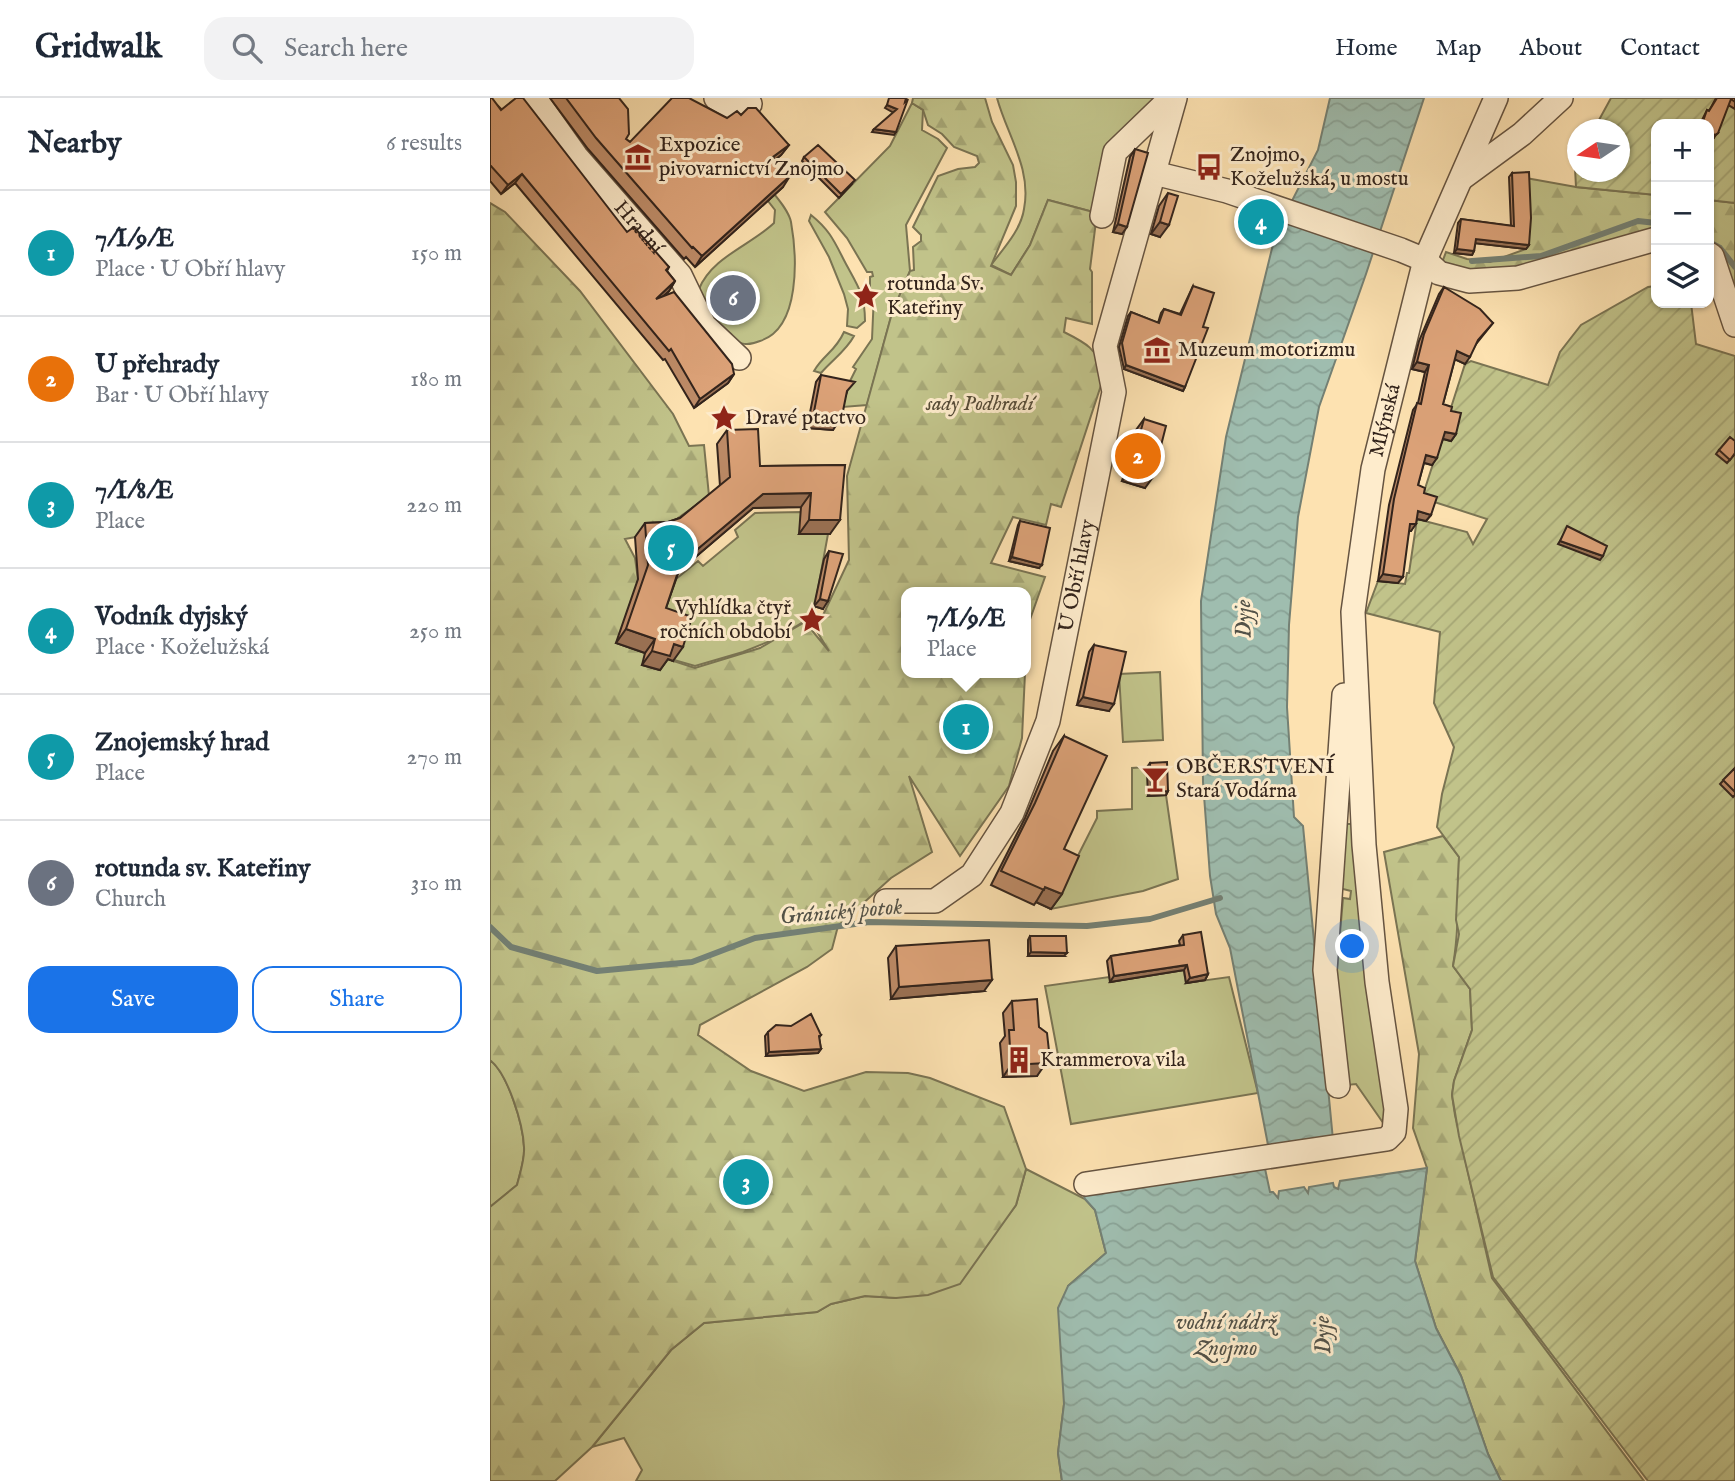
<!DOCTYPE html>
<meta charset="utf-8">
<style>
:root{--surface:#fff;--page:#f2f2f3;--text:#1f2937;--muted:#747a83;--line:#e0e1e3;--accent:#1a73e8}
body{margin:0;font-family:"IM FELL English",serif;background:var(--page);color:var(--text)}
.controls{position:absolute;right:21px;top:21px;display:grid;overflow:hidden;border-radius:14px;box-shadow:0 2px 5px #0004}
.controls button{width:63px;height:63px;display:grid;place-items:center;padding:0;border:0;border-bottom:2px solid var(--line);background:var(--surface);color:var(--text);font:35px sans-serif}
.compass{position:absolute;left:1077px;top:21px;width:63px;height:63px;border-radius:50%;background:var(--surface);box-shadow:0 2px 5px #0004;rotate:257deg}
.you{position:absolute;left:863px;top:849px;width:24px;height:24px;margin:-18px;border:5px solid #fff;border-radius:50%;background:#1a73e8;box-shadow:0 0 0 10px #1a73e833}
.badge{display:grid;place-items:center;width:46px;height:46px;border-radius:50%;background:var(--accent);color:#fff;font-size:23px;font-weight:700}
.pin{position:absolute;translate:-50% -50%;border:4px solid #fff;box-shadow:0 2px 7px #0006}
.popup{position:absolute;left:411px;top:489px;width:130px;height:91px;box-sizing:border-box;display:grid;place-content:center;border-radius:14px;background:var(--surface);filter:drop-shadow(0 2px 5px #0005);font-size:23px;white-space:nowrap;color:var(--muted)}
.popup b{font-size:26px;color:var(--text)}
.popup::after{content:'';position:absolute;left:50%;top:100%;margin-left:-14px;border:14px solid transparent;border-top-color:var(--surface)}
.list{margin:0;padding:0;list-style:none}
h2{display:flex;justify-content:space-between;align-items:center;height:91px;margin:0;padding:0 28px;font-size:30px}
h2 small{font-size:23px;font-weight:400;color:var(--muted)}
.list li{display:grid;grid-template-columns:46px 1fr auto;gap:21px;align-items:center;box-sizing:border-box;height:126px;padding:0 28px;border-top:2px solid var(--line)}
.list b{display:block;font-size:26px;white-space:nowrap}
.list p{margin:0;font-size:23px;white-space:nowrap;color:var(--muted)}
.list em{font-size:23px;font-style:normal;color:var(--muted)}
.actions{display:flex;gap:14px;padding:21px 28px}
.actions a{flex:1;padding:16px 0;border:2px solid var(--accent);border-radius:21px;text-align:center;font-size:24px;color:var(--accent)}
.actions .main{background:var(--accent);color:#fff}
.icon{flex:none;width:38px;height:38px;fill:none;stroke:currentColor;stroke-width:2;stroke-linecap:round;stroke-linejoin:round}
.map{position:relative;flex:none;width:1245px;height:1383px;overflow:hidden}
header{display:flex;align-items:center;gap:42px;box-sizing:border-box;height:98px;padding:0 35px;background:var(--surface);border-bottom:2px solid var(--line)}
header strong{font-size:33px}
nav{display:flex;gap:38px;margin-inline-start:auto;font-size:24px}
.search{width:490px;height:63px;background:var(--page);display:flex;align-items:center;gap:18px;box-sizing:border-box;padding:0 24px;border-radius:21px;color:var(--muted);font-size:26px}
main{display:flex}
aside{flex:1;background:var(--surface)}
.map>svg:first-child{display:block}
.green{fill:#c1c38a;stroke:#7a7453;stroke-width:2}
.forest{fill:url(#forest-firs);stroke:#7a7453;stroke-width:2}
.garden{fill:url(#garden-furrows);stroke:#7a7453;stroke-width:2}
.water{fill:url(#water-waves);stroke:#748074;stroke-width:2}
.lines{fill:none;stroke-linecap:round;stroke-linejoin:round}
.stream{stroke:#748074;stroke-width:6}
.minor-casing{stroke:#665441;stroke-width:26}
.minor{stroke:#feeccc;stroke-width:23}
.wall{fill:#bd8b67;stroke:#33241c;stroke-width:2}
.shaded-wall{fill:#9a7154;stroke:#33241c;stroke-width:2}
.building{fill:#dca278;stroke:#33241c;stroke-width:2}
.labels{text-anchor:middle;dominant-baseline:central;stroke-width:6;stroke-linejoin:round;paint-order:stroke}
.poi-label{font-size:21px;fill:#33241c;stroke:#feeccc;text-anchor:start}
.street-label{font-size:21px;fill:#33241c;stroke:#feeccc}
.park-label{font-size:21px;font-style:italic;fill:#564c38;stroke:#feeccc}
.water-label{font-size:23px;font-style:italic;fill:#535248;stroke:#feeccc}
</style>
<header>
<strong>Gridwalk</strong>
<div class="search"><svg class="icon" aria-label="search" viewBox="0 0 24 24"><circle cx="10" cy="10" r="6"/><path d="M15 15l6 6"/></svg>Search here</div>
<nav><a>Home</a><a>Map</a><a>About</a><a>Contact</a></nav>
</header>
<main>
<aside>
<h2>Nearby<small>6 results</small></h2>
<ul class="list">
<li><span class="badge" style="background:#0f9aa8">1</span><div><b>7/I/9/E</b><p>Place · U Obří hlavy</p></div><em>150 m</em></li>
<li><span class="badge" style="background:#e8710a">2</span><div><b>U přehrady</b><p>Bar · U Obří hlavy</p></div><em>180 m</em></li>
<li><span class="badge" style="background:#0f9aa8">3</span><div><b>7/I/8/E</b><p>Place</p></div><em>220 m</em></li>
<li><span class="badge" style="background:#0f9aa8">4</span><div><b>Vodník dyjský</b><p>Place · Koželužská</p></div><em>250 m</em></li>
<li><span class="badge" style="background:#0f9aa8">5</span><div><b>Znojemský hrad</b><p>Place</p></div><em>270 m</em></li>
<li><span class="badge" style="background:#6b7280">6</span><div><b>rotunda sv. Kateřiny</b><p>Church</p></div><em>310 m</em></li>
</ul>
<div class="actions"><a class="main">Save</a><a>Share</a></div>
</aside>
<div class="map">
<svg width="1245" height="1383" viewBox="0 0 1245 1383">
<defs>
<pattern id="forest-firs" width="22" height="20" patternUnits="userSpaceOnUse" patternTransform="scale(1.75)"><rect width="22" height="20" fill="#c1c38a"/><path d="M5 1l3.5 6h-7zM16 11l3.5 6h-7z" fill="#a6a776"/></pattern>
<pattern id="garden-furrows" width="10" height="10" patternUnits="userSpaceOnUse" patternTransform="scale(1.75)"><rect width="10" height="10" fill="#c1c38a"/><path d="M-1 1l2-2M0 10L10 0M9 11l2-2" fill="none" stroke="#a6a776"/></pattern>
<pattern id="water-waves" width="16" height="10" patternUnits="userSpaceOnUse" patternTransform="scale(1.75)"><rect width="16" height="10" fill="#9fbdaf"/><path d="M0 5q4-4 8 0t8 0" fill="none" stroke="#89a296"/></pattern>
</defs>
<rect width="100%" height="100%" fill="#fde2b1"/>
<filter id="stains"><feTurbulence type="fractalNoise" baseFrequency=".00286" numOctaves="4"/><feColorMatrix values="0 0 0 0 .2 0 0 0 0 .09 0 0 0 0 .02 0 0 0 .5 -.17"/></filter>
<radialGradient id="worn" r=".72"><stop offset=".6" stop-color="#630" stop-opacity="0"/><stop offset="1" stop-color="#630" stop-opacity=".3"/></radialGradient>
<path class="green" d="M507,0H665L619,49L607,115L558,102L540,147L521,177L501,167C513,151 531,132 534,111C542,71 517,37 507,0Z
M422,5L433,12L432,32L448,41L457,50L416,127L420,173L402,215L377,307L353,309L357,289L366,271L363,269L382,241L384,196L380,195V179L383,178L382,174H377L357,140L335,114L400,48Z
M281,92C288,101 299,113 301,124C307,158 311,230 270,243C258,248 250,247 240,239L241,236C222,226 216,210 209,191C222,159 261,147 284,125L285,112L271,94Z
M321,117C341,133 345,145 356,166C368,188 375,197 375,223L367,230L357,228L358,211L354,196L339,159L319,123Z
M354,234L364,238C356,253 342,262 331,275L324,273C334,256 345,254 354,234Z
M311,414L310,436H338L323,518L285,541L253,554L205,568L184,562L170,526L186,481L208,463L213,468L248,439L245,432L265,415Z
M670,574L673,642L633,644L629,576Z
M657,669L658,698L676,697L688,781L653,793L561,811L607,720V713L642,711V670Z
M853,726H866L900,1019L896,1029L866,986L857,987L846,883L853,800L860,801L861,793L849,790Z
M693,869L696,885L739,879L768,995L581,1026L555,888L619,879L621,884Z
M0,962C18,976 33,1026 34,1049C35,1061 30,1075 27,1087L0,1109Z
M536,1071L595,1101L605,1112L616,1155L578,1188L574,1306L568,1355L572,1383H146L152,1372L134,1340L102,1349L181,1252L214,1225L327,1214L341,1206L375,1198L406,1200L511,1127L526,1107Z"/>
<path class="forest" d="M423,0H495L502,24L523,67L526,84V108L501,168L521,177L540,147L558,102L607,115L600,171L602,174V226L576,220L574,234C598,246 605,250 615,275L571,409L561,406L556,427L523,419L501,465L555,479L537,530L536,559V494H416V575H535L532,640L519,688L470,758L419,678L442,754L401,780L348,828L342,851L317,869L210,927L208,937L261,973L314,993L376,974L418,975L440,980L514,1009L536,1071L526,1107L470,1186L438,1197L406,1200L375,1198L341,1206L327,1214L214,1225L181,1252L102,1349L65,1383H0V1109L27,1087C30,1075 35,1061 34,1049C33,1026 18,976 0,962V105L15,114L90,193L183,316L199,348L214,347L219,398L167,435L135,441L145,460L148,481L174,560L205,570L270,550L315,524L339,553L326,532L359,462L357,378L402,215L420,173L424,172L423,149L431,143V137L423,129L448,78L468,71L485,69L489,65L487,58L464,49L452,36L438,27L433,12L422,5Z
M1036,80L1086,89L1166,97V136L1020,181L947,178L956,154L977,161L1000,164L1036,151Z
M1219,102L1245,105V199L1219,149Z
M953,738L969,759C968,796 969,832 963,868L980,891L982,932L964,983L962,997L965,1017L1002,1180L1154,1383H1011L998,1356L971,1278L946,1230L925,1163L937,1070L923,1030L929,956L894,754Z"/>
<path class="garden" d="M1121,0H1245V105L1219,102V26H1166V97L1086,89L1085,70L1087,64L1088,74H1130V32L1104,31Z
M1166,188V205H1201L1206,246L1245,258V1383H1158L1003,1179L969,1038L962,997L964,983L982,932L980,891L963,868L969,836L966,822L969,759L947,729L952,696L964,649L944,605L950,534L876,515L888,483L915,486L917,475H919L927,421L977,434L983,446L997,421L932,400L975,266L981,263L1058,287L1070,254L1091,227L1158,189Z"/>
<path class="water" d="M840,0H934L876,176L829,309L808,419L799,527L797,609L804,719L813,728L843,1042L779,1052L740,850L726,816L720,778L713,684L711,503L736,339L786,134L828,52Z
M774,1066L780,1094H783L788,1100L789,1093L814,1089L818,1095L819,1089L843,1085L844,1089L848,1091L850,1083L937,1070L925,1163L946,1230L971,1278L998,1356L1011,1383H572L568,1355L574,1306L568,1210L578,1188L616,1155L605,1112L595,1101L593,1095Z"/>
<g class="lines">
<path class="stream" d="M1219,144L1230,150L1245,169
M982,163L1051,158L1148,123L1166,125
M0,829L21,849L107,873L202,864L265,840L379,824L597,828L660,821L730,800"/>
<defs>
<g id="minor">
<path id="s1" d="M45,0L86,58L190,177L214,227L249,260"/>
<path d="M226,0L240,8L260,6"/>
<path d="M664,75L737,93L911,152L935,162L949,175L979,183L1028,180L1166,141"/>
<path d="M972,80L1032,36L1071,0"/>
<path d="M612,118L625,54L681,0"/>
<path d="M1219,156L1222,158L1245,227"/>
<path id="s2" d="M396,803H445L482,777L522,715L558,623L624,294L615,248L685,0"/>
<path d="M848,988L835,872L854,597"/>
<path id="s3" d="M596,1086L897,1041L904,1034L906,1011L887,884L874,747L863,514L883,371L935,162L1006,0"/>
</g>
</defs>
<use href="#minor" class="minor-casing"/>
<use href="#minor" class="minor"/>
</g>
<path class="wall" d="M0,0L137,134L179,169L177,173L185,183L179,193L172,199L244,276L238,285L204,310L175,261L173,262L25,85L11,96L0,83Z
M60,0H129L136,41L140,44L251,17L299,47L291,57L286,61L293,89L205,169L196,159L194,161L98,51Z
M1226,0H1245V11L1238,7L1224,40L1221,42L1219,26H1210L1217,12L1219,13Z
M645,51L632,136L623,134L640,59Z
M314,59L362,86L349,100L312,63Z
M1022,75L1039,147L1036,151L985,145L984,153L982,157L964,155L968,125L971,121L1021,128L1019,79Z
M678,95L670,139L661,136L669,108Z
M233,177L254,213L242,219L233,214L226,189Z
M703,188L713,229L695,289L693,293L634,271L629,249L638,218L641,214L668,225L671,215L674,211L690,216Z
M954,189L1003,225L986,246L975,266L965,261L953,306L961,313L966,336L961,343L953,341L942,367L934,365L928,387L934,395L941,417L936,423L927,421L921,433H919L908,485L888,483L899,407L923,312L928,305L935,274L922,271L929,243L949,196Z
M331,277L357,294L343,332L317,330L326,284Z
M654,321L655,390L632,383L646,332Z
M237,332L270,368L355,367L340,436H309L311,409L263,410L189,473L176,510L183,563L178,561L170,572L152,567L155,555L126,545L148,481L145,439L155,425L178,424L190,420L230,388L227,346Z
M1229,352L1245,356L1237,365L1226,356Z
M530,423L549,470L519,463L528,427Z
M339,453L333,511L324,508L334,461Z
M604,547L619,613L587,607L599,554Z
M574,638V751L572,796L561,811L546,804L544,807L501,787L535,720L563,653Z
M660,665L678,693L676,697L658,698L657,669Z
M1245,670V697L1243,699L1230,686Z
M693,837L718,876L715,882L696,885L694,872L620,884L617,863L621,858L690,847L689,843Z
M540,838L574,858H538V842Z
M406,848L494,893L401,901L398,860Z
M522,903L549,929L555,958L547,978L513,979L510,945L515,938L513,915Z
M278,934L331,937L329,940L331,951L328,955L276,958L275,938Z"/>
<path class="shaded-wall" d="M397,7L407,11L404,15L395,10Z
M384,31L406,34L404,37L382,34Z
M1219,34L1228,35L1221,42L1219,41Z
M299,47L291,57L276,69L283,59Z
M32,76L25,85L11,96L18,87Z
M300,78L293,89L205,169L212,158Z
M670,124L679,127L670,139L661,136Z
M628,126L637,129L632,136L623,134Z
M986,141L1039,147L1036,151L983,145Z
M967,151L984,153L982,157L964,155Z
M185,183L179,193L160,210L166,201Z
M259,206L254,213L242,219L247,211Z
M967,253L980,259L975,266L962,260Z
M927,264L939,267L935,274L922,271Z
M636,267L695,289L693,293L634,271Z
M244,276L238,285L204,310L210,301Z
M322,324L347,326L343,332L317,330Z
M955,334L966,336L961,343L950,340Z
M936,357L947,360L942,367L931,364Z
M640,372L663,379L655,390L632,383Z
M321,395L311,409L263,410L182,479L191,465L273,396Z
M928,413L941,417L936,423L923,420Z
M319,422H350L340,436H309Z
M920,426H926L921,433L916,432Z
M1070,443L1113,458L1110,462L1068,446Z
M522,459L552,467L549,470L519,463Z
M893,476L913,479L908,485L888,483Z
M330,501L338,503L333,511L324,508Z
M136,531L165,541L155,555L126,545Z
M184,546L193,549L183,563L178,561L170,572L152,567L162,553Z
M593,599L624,606L619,613L587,607Z
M678,693L676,697L658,698L661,694Z
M555,789L572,796L561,811L546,804Z
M541,854L577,855L574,858H538Z
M697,867L694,872L620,884L624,878Z
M718,876L715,882L696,885L700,880Z
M502,882L494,893L401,901L409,889Z
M331,951L328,955L276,958L279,954Z
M559,953L550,965H556L547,978L513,979L521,967Z"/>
<path class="building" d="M0,0H2L11,12L26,0H33L137,134L144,129L179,169L176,172L185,183L166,201L184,194L242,266L244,276L210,301L181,251L179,253L32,76L18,87L0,67Z
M76,0H129L138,11L139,36L136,41L140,44L182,0H199L237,20L247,13L251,17L258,10H266L299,47L283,59L300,78L212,158L203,149L202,150L106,40Z
M399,0H416L415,4L418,1L406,34L384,31L407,11L397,7Z
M1227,0H1245V4L1241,1L1228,35L1225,37L1219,34V26H1212L1217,12L1219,13Z
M328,47L365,82L351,96L314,59Z
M645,51L658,55L637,129L628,126Z
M1039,74L1041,120L1039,147L986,141L984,153L967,151L971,121L1024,128L1022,75Z
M678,95L688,98L679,127L670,124Z
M238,175H243L257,185L262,195L259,206L247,211L238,207L232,182L233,177Z
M703,188L724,195L713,229L718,230L695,289L636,267L632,245L641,214L669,225L674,211L691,217Z
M954,189L990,211L1003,225L988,242L980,259L967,253L953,306L962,309L961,313L971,315L966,336L955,334L947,360L936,357L928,387L935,390L934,395L947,399L941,417L928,413L926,426H920L913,479L893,476L904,401L927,305L931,306L939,267L927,264L934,236Z
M331,277L365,284L357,293L352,318L347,326L322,324Z
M654,321L676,328L663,379L640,372Z
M268,331L270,368L355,367L350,422H319L321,395L273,396L191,465L176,510L202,519L193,549L184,546L180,558L162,553L165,541L136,531L158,467L155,425L178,424L190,420L240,379L237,332Z
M1240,339L1245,343V355L1240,362L1229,352Z
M530,423L560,430L552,467L522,459Z
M1077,428L1117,448L1113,458L1070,443Z
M339,453L353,456L338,503L330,501Z
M604,547L636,554L624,606L593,599Z
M574,638L617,658L574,751L589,758L572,796L555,789L554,792L511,773L545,705Z
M677,664L678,693L661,694L660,665Z
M1245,670V694L1233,682Z
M711,834L718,876L700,880L697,867L624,878L621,858L694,847L693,837Z
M540,838H576L577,855L541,854Z
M499,842L502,882L409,889L406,848Z
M547,901L549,929L557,935L559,953L555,954L556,965L521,967L519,932H524L522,903Z
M321,916L331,937L329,938L331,951L279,954L278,934L286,927L301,928Z"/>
<defs>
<symbol id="museum-bare" viewBox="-9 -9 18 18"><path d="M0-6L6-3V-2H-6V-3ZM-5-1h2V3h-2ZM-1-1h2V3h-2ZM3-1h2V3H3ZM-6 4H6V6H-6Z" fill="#8f2418" stroke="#feeccc" stroke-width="2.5" paint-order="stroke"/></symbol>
<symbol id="bus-bare" viewBox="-9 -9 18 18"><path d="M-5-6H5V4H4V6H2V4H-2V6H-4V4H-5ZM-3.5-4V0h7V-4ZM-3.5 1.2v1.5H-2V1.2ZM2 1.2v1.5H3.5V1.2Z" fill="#8f2418" stroke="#feeccc" stroke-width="2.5" paint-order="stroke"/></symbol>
<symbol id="sight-bare" viewBox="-9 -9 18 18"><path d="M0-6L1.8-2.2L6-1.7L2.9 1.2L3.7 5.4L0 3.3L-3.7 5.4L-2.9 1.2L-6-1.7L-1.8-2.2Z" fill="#8f2418" stroke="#feeccc" stroke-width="2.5" paint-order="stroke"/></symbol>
<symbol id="bar-bare" viewBox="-9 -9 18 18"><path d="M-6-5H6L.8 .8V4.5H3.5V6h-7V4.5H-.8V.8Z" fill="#8f2418" stroke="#feeccc" stroke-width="2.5" paint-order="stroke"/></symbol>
<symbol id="building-bare" viewBox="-9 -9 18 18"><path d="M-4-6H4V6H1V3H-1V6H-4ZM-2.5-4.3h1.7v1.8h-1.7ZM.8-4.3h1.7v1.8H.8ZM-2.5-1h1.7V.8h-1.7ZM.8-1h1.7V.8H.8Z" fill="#8f2418" stroke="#feeccc" stroke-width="2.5" paint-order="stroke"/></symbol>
</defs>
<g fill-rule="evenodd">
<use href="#museum-bare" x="129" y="40" width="38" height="38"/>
<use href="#bus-bare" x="700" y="50" width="38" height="38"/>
<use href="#sight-bare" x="357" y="179" width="38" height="38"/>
<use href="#museum-bare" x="648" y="233" width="38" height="38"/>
<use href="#sight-bare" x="215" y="301" width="38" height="38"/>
<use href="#sight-bare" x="303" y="503" width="38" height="38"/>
<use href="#bar-bare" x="646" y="662" width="38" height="38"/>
<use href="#building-bare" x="510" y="943" width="38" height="38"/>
</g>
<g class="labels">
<g class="poi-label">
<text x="169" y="47">Expozice<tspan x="169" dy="24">pivovarnictví Znojmo</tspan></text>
<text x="740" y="57">Znojmo,<tspan x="740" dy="24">Koželužská, u mostu</tspan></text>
<text x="397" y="186">rotunda Sv.<tspan x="397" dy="24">Kateřiny</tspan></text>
<text x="688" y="252">Muzeum motorizmu</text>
<text x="255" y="320">Dravé ptactvo</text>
<text x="301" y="510" text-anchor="end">Vyhlídka čtyř<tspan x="301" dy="24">ročních období</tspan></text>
<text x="686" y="669">OBČERSTVENÍ<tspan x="686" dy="24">Stará Vodárna</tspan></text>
<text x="550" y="962">Krammerova vila</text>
</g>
<g class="street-label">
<text stroke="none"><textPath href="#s1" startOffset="166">Hradní</textPath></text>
<text stroke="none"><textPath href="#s3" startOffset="1031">Mlýnská</textPath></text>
<text stroke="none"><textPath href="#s2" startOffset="415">U Obří hlavy</textPath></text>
</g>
<g class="park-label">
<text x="490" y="306">sady Podhradí</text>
</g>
<g class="water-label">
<text transform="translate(754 521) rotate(-91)">Dyje</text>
<text transform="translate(351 814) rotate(-5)">Gránický potok</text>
<text x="736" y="1224">vodní nádrž<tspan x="736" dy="26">Znojmo</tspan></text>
<text transform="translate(833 1237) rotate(-93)">Dyje</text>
</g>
</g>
<rect width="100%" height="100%" filter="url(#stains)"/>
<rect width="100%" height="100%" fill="url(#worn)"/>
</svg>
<div class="controls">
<button>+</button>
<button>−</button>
<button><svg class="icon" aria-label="layers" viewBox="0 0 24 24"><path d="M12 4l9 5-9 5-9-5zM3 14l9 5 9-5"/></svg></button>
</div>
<svg class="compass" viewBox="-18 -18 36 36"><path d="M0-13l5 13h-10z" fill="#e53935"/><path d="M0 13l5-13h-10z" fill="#747a83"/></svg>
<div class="you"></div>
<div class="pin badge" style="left:476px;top:629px;background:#0f9aa8">1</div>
<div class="popup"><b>7/I/9/E</b>Place</div>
<div class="pin badge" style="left:648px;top:358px;background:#e8710a">2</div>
<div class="pin badge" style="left:256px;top:1084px;background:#0f9aa8">3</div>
<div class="pin badge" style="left:771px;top:124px;background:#0f9aa8">4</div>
<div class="pin badge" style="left:181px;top:450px;background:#0f9aa8">5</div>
<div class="pin badge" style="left:243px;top:200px;background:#6b7280">6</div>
</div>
</main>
